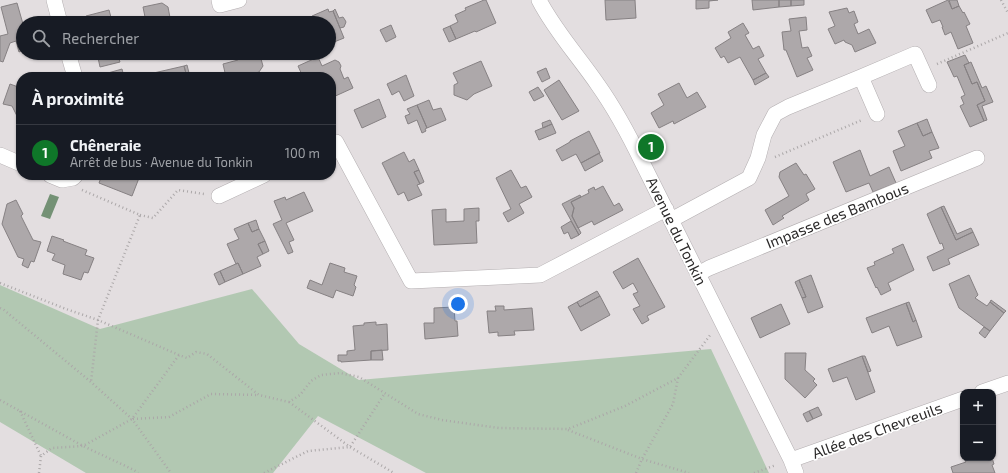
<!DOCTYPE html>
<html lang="fr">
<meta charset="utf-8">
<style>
:root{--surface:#171b24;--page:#242831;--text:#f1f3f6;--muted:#9ea1a6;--line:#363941;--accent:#0f7729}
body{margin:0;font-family:"Exo 2",sans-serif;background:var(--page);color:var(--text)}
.controls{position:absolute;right:12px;bottom:12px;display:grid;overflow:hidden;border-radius:8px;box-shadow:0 1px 3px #0004}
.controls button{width:36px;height:36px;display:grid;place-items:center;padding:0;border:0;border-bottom:1px solid var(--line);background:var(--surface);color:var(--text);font:20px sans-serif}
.you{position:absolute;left:458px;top:304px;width:14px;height:14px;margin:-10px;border:3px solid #fff;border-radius:50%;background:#1a73e8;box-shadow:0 0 0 6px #1a73e833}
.badge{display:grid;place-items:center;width:26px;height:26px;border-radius:50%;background:var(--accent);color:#fff;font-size:13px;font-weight:700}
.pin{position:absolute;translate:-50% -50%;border:2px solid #fff;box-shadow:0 1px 4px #0006}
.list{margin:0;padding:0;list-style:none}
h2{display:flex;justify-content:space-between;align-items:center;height:52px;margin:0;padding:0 16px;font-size:17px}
h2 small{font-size:13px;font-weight:400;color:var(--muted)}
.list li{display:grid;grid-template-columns:26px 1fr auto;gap:12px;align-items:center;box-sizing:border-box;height:56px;padding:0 16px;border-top:1px solid var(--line)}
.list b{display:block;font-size:15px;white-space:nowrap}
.list p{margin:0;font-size:13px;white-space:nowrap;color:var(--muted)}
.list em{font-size:13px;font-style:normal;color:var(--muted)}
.icon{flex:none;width:22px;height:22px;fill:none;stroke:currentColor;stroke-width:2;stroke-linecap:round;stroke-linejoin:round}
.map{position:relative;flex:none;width:1008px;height:473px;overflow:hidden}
.search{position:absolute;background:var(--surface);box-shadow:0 1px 3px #0004;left:16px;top:16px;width:320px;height:44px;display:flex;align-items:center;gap:10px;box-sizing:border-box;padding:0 14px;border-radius:22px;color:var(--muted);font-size:15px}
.panel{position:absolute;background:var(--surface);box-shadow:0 1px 3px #0004;left:16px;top:72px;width:320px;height:108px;border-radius:16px}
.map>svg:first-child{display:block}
.green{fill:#b2c8b2}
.water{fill:#749175}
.building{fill:#ada8aa;stroke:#868183}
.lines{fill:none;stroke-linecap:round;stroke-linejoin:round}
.minor-casing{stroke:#b3aeb0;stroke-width:16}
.path{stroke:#aba7a8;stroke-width:2.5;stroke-dasharray:1 3;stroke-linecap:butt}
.minor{stroke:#fff;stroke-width:15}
.labels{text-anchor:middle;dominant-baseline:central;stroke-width:3.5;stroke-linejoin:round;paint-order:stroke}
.street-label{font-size:15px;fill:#2b2929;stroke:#fff}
</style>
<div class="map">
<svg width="1008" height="473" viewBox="0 0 1008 473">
<rect width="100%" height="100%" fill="#e3dee0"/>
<path class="green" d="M0,285L100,329L252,289L299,344L359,380L711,349L769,473H426L318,416L273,473H86L0,422Z"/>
<path class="water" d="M50,194L59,197L50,219L41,216Z"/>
<path class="building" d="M484,0H486L496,23L476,32L475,31L456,39L450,26L458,22L455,15L466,10L465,8Z
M605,0H635L636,18L606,20Z
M696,0H718L709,1V8L696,9Z
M752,0H779V7L753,10Z
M779,0H791V6L779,7Z
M791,0H804V5L791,6Z
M948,0L952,9L959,6L963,13L964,12L970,24L966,26L973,43L958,49L951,32L945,35L942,27H943L940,20L932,23L926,10Z
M949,0H957L959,6L952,9Z
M17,3L23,24V50L19,52L16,41L10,43L3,62L0,61V36L8,34L1,7Z
M162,3L168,7L171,23H145L146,22L143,7Z
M847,8L849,13L854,11L858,22L854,24L858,34L869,29L876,43L855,52L852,45L845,42L844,40L835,44L828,29L835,26L829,12Z
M328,9L329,12L333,11L344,38L329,44V23H315L312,16Z
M335,9L339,18L343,17L345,20L346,22L344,27L340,28L333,11Z
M109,10L112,21L107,22L108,23H88L86,16Z
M806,17L807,30L799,31L802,48L808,47L812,56L807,58L813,70L797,77L786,50H784L782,32L791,31L789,19Z
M743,23L749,33L745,35L753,49L759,46L764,56L758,59L766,73L753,80L740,57L728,63L724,56L721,58L715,48L731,38L728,32Z
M391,25L396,37L386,42L380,30Z
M450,26L456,39L449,42L443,29Z
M97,53H117L120,62L100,67Z
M240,53H267L268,58L261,59L263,66L259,72L252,74L253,76L246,77H226L223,64L238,60L241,57Z
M965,55L969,63L964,65L972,84L977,82L985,101L977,105L984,121L970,127L960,106L964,104L961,97L965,95L957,76L954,77L947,62Z
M318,57L322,66L335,60L339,62L341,66L340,69L344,79L348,77L353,88L331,98V77H323V76L320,77L319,75L313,77H303L298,66Z
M481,61L492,86L474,94L467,100L454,95V85L458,83L453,73Z
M971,62L982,88L986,86L993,102L982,106L987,120L984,121L977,105L985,101L977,82L972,84L964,65Z
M187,65L190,77H187L184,66Z
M184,66L187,77H145V75Z
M546,68L550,78L542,82L537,72Z
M122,69L124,77H101V75Z
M766,73L769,77L755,85L753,80Z
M406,75L414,96L404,101L399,91L392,95L387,84Z
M559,80L579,111L562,120L544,90Z
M679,83L687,98L697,92L706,107L674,124L673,121L659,128L651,113L664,105L658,94Z
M10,84L21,88V124L12,106L3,104Z
M538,87L544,96L534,101L529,92Z
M379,99L386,117L362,128L354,110Z
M429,100L433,110L441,108L446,120L427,128L417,105Z
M417,105L427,128L425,129L426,131L422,133L417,120L408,124L405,116L410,114L407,109Z
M927,119L932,132L923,136L917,123Z
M550,120L552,124L543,128L542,123Z
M917,123L923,136L932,132L939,148L929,151L932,158L901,171L893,151L905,146L898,131Z
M552,124L556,133L539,140L535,131Z
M589,131L600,153L581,163L576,154L562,161L556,150L570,142V141Z
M860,150L870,176L889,167L896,183L873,192L869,183L846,192L833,162Z
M404,152L409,162L414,159L419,170L414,172L420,184L417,185L422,195L408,201L404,192L398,195L382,163Z
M599,153L603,161L585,171L581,163Z
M796,163L804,175L806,174L815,189L806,194L809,200L782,216L784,218L773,225L765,210L789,196L779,177L780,172Z
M419,170L424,182L420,184L414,172Z
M511,170L521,188L526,186L532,197L519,204L524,213L508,222L503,213L511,209L496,178Z
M102,175H132L139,178L132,196L99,183Z
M603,186L614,206L619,203L623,210L594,225L592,221L578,228L572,216L574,208L571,202L589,193L588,190L594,187L595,190Z
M304,192L313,211L286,223L294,240L289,242L293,252L288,254L273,224L282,220L274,201L285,197L286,200Z
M580,195L581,197L571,202L574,208L572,216L581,233L579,235L562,204Z
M16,200L23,214L21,216L33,240L41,242L34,262L31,261L28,268L22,265L24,259L18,257L2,224L7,204Z
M944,206L957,234L971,228L973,232L956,240L941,207Z
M941,207L956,240L973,232L979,245L948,259L950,264L933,271L927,257L944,249L942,243L940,244L927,214Z
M479,208V221H476L477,243L434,245L432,210L446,209V222L464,221V209Z
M256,220L259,229L252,232L248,223Z
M571,221L579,235L571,239L568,232L564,234L561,227Z
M248,223L252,232L259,229L265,241L258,244L263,254L257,257L261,266L243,274L238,263L236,264L227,244L239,239L234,229Z
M52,236L64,240L63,241L87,250L85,255L94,258L88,273L84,272L81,280L63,274L65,265L52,260L55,254L47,251Z
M265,241L269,251L263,254L258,244Z
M903,244L914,270L888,283L891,290L881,295L877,287L876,288L867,268L875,265L874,262L894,253L892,249Z
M638,258L665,307L647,316L649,320L642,324L633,309L640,306L633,294L638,292L633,283L623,289L613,272Z
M238,263L243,274L225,282L220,271Z
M330,263L345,268L344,272L357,276L354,285L356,287L353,296L336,290L333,298L307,288L310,280L322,285Z
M220,271L225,282L219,285L214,274Z
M811,275L823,307L808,313L802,298L806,297L799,280Z
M969,275L978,295L975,298L987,306L990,302L1004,313L990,331L959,308L949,284Z
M799,280L806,297L802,298L795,282Z
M597,291L600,296L580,307L577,302Z
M600,296L610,315L581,331L568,307L577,302L580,307Z
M991,300L1006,311L1004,313L990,302Z
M909,302L916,320L913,322L906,303Z
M906,303L913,322L916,320L922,337L897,346L889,326L872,333L866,318Z
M781,304L790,324L760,338L751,318Z
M495,306H504V310L532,308L534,330L514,331L515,335L498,336V332L489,333L487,311H496Z
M454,307L455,321H457L458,336L425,339L424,323H434V308Z
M376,322V325L387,324L388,350L371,351V360L341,362V361H338V355H347V351L355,350L353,326L364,325V323Z
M984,327L990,331L985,338L979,333Z
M382,350L383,360H371V351Z
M785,353H806L805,370L815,379L813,381L817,385L805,398L785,379Z
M862,356H865L871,371L868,372Z
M862,356L875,392L856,400L847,377L833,382L828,369Z
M818,407L822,415L813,419L809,411Z
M809,411L813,419L807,422L803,414Z
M964,458H992L994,464L992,465L995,473H953L951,467L966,462Z"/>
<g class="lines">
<defs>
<path id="minor" d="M54,0L60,23
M219,0L220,5L239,0
M539,0C555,31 579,57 598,85C615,109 629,135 642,162L791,460L796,473
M68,53L75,77
M861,77L877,114
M331,144L336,142L411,281L540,275L666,209
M0,155L21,164
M50,175L62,180L73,178L76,175
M219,196L264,175
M671,220L749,178L758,158L764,135L775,114L788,107L861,77L915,54L929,85
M698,274L709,268L977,158
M982,392L1008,383
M791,460L963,399"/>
</defs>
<use href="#minor" class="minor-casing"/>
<path class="path" d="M1001,0L1008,13
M937,64L1008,33
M775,157L862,120
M82,190L140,215L98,320L91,382
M140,215L153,218L178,190L204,194
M0,283L66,309L98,320L179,355L187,358L196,352L207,354L259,395L289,402L300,395L311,381L321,375L340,373L359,377L418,414L442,420L499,428L568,429L625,406L678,378L711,334
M0,308L4,310L91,382L132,419L171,473
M0,400L83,446L134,470L138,473
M289,402L350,447L394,473
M20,411L41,456
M133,419L169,417L211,394L258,395
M568,430L642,459L689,473
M39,473L41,456L52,448L83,446L132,419L179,355
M264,473L308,451L350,447L385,393
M636,473L642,459L673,404L678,378
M754,473L776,465"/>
<use href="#minor" class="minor"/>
</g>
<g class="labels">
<g class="street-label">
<text transform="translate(837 215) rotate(-22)">Impasse des Bambous</text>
<text transform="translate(677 231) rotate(64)">Avenue du Tonkin</text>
<text transform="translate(877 430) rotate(-20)">Allée des Chevreuils</text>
</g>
</g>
</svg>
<div class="controls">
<button>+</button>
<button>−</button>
</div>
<div class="you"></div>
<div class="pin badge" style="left:651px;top:147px">1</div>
<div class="search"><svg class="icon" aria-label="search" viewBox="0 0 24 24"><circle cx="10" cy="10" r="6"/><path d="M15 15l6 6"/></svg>Rechercher</div>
<section class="panel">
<h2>À proximité<small></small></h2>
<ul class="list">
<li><span class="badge">1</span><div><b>Chêneraie</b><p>Arrêt de bus · Avenue du Tonkin</p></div><em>100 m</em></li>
</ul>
</section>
</div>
